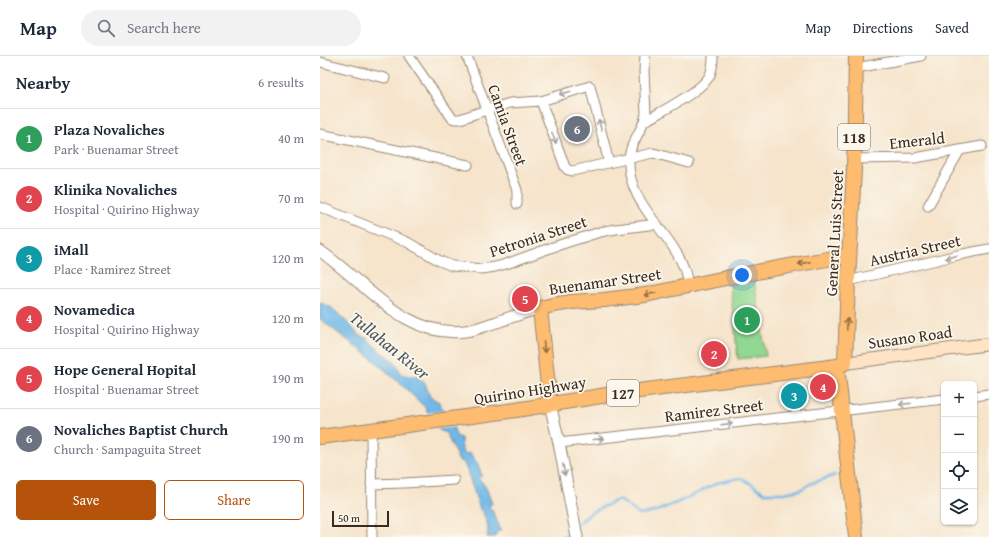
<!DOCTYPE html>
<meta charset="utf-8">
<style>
:root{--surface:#fff;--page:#f2f2f3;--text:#1f2937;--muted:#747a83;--line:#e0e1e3;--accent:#b45309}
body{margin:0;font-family:"Gentium Book Plus",serif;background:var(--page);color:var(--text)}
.controls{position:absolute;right:12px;bottom:12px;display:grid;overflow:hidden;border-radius:6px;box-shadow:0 1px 3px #0004}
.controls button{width:36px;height:36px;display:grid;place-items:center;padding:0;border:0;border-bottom:1px solid var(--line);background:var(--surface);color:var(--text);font:20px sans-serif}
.scale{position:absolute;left:12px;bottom:10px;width:57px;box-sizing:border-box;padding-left:4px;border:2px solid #3b2a1e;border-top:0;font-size:11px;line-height:14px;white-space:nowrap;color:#3b2a1e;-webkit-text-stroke:3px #fbf7ec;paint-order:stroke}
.you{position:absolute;left:422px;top:219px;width:14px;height:14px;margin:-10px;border:3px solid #fff;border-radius:50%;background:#1a73e8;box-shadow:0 0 0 6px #1a73e833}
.badge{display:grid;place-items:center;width:26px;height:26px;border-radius:50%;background:var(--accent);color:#fff;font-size:13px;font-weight:700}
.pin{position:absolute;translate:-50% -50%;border:2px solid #fff;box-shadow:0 1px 4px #0006}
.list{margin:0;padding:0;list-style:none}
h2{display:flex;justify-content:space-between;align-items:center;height:52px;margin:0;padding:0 16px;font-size:17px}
h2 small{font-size:13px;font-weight:400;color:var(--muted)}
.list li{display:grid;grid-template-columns:26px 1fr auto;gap:12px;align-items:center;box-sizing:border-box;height:60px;padding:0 16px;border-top:1px solid var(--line)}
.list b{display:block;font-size:15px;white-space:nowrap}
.list p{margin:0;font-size:13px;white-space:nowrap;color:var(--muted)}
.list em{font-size:13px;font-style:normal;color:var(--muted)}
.actions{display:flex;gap:8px;padding:12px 16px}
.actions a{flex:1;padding:9px 0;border:1px solid var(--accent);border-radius:6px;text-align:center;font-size:14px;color:var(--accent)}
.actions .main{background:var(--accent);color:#fff}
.icon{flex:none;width:22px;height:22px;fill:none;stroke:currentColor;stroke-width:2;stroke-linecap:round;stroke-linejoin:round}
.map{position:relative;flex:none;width:669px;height:481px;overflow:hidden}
header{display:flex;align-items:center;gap:24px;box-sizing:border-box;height:56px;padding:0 20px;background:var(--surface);border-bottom:1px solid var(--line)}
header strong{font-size:19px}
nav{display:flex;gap:22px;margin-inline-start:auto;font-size:14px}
.search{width:280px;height:36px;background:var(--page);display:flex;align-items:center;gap:10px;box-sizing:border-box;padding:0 14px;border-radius:22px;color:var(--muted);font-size:15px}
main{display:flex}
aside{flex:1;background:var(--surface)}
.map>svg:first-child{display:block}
.green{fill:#91d892;stroke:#668158}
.water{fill:#70b8e8;stroke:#567183}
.pier{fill:#f6e4cb}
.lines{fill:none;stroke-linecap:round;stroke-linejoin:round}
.stream{stroke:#70b8e8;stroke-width:2.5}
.minor-casing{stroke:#988774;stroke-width:11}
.tertiary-casing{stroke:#988774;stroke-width:13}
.secondary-casing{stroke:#988774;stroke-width:14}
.primary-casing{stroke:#988774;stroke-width:16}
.minor{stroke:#fff;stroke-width:9}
.tertiary{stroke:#fff;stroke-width:11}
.secondary{stroke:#fee4c5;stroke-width:12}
.primary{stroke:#fdbc6f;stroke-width:14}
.oneway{stroke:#a79f9a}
.oneway2{stroke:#926c42}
.labels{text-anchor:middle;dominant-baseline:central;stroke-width:3.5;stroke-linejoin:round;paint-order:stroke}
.shield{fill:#fbf7ec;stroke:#75685c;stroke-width:1}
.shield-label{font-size:15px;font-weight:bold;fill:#3b2a1e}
.street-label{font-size:16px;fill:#3b2a1e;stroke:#fbf7ec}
.water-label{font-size:17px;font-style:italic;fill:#4b555b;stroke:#fbf7ec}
</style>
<header>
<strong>Map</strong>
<div class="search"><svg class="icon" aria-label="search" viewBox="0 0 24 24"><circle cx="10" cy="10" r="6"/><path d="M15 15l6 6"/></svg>Search here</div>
<nav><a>Map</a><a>Directions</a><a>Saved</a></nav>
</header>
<main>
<aside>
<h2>Nearby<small>6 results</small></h2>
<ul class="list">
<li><span class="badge" style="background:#2e9e5b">1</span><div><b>Plaza Novaliches</b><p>Park · Buenamar Street</p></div><em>40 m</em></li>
<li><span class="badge" style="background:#e0444e">2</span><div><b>Klinika Novaliches</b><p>Hospital · Quirino Highway</p></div><em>70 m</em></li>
<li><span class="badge" style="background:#0f9aa8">3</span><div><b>iMall</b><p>Place · Ramirez Street</p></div><em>120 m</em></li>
<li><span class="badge" style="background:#e0444e">4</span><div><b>Novamedica</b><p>Hospital · Quirino Highway</p></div><em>120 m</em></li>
<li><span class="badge" style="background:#e0444e">5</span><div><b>Hope General Hopital</b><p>Hospital · Buenamar Street</p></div><em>190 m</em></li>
<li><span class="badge" style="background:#6b7280">6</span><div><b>Novaliches Baptist Church</b><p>Church · Sampaguita Street</p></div><em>190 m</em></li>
</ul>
<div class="actions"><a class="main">Save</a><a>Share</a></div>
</aside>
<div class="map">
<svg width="669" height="481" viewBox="0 0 669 481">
<rect width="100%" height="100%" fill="#fbf7ec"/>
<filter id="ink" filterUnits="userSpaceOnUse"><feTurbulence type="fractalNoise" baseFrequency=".025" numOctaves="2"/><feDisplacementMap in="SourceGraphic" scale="8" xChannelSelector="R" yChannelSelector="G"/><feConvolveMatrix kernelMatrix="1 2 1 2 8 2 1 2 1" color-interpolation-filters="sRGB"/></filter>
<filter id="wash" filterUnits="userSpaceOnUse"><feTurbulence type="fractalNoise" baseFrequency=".012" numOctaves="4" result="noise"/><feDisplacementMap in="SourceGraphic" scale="16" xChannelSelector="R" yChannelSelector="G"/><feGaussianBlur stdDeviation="0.9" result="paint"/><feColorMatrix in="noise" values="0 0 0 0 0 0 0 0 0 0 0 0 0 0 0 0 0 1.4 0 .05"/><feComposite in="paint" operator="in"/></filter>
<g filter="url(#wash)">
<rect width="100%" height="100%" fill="#f6e4cb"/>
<path class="green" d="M434,224L446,300L418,303L410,229Z"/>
<path class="water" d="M0,246L12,252L32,271L38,279L46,282L62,297L73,304L82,319L96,320L105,327L110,341L119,346L134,373L136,380L141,382L142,394L145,398L150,397L158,409L162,420H160L158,422C167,430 168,437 172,448H170L169,451L172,454L180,472V475H177L175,481H167C170,472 166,460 160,453L145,409L142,405H139L126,377L119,374L105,351L86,333L55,305L0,263Z"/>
<path class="pier" d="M126,355L135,371L116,373L107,357Z"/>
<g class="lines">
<path class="stream" d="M258,468L272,456L298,444L303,446L320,459L334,456L363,444L397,427L419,422L425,424L445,437H464L480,434L490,428L515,419
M243,481L252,473"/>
</g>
</g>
<g filter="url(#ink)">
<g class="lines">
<defs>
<path id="minor" d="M89,0L132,62L135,63H140L166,54L190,47L221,45L270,30L289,107
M147,0L197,134V148
M325,0L324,15L326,58C323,75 309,87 309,104C307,147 350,175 364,212C366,218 367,224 368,230
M0,6L65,22
M536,12L601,0
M221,45L245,111L248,114L252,115L333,97L337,98L369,107
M325,65C342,55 378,37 389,21C392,15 393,7 393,0
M0,78L148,109
M534,103L595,102L662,90
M608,150L640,94
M0,151L87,186L120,205L132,210L162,213L175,211L186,208L233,191L280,176L296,173L337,168
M528,225L638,199L669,193
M654,340L669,338
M51,374L52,481
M239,387L624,343
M51,428L84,427L134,424"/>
<path id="tertiary" d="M0,195C44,225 85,283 145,275C156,274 166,269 177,266C191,261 206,256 220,252
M230,348L239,387L257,481"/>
<path id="secondary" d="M525,307L669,288"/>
<path id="primary" d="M517,310L536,481
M230,348L225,301L220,252L233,249L251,246L284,244L325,239L415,220L529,199
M0,381L196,354L287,339L517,310L525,307L528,225L534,113L536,0"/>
</defs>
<use href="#minor" class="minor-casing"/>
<use href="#tertiary" class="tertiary-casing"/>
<use href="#secondary" class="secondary-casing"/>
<use href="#primary" class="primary-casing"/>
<use href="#minor" class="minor"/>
<use href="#tertiary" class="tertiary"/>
<use href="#secondary" class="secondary"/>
<use href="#primary" class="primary"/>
</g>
<defs><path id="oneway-shaft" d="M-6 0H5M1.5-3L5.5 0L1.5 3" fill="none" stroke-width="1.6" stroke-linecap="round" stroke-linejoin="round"/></defs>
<g class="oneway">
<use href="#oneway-shaft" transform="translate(245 37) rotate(163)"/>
<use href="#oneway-shaft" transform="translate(280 69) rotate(-103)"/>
<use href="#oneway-shaft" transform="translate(234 82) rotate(69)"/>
<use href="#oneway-shaft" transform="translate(631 201) rotate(167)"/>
<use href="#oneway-shaft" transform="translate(585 348) rotate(174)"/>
<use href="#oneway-shaft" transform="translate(407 368) rotate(-7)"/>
<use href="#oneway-shaft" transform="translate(278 383) rotate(-7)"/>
<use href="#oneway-shaft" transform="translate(244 414) rotate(79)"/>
</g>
<g class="oneway2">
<use href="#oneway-shaft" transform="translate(484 207) rotate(169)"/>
<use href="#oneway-shaft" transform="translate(330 238) rotate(169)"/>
<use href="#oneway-shaft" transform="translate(527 268) rotate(-88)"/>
<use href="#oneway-shaft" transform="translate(224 291) rotate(85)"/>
</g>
</g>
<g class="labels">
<g class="shield">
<rect x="518" y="68" width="32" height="26" rx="3"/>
<rect x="287" y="324" width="32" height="26" rx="3"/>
</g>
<g class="shield-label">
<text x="534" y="81">118</text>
<text x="303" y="337">127</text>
</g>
<g class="street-label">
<text transform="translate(188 69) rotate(70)">Camia Street</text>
<text transform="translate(597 84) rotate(-6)">Emerald</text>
<text transform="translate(514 177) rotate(-87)">General Luis Street</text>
<text transform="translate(218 180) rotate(-18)">Petronia Street</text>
<text transform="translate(595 194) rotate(-13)">Austria Street</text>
<text transform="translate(285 225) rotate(-8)">Buenamar Street</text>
<text transform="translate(590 281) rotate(-8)">Susano Road</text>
<text transform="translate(210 334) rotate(-9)">Quirino Highway</text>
<text transform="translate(394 354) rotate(-7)">Ramirez Street</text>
</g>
<g class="water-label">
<text transform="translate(70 289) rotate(39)">Tullahan River</text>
</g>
</g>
</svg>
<div class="controls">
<button>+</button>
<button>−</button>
<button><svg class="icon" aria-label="locate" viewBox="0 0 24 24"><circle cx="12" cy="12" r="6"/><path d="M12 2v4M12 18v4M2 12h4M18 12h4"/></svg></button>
<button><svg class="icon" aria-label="layers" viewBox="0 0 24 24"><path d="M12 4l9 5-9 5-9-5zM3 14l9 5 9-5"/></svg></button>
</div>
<div class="scale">50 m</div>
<div class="you"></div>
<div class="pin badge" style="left:427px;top:264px;background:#2e9e5b">1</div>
<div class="pin badge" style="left:394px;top:298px;background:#e0444e">2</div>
<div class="pin badge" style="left:474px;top:340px;background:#0f9aa8">3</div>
<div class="pin badge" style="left:503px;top:331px;background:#e0444e">4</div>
<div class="pin badge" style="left:205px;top:243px;background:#e0444e">5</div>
<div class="pin badge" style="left:257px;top:73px;background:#6b7280">6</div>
</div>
</main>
